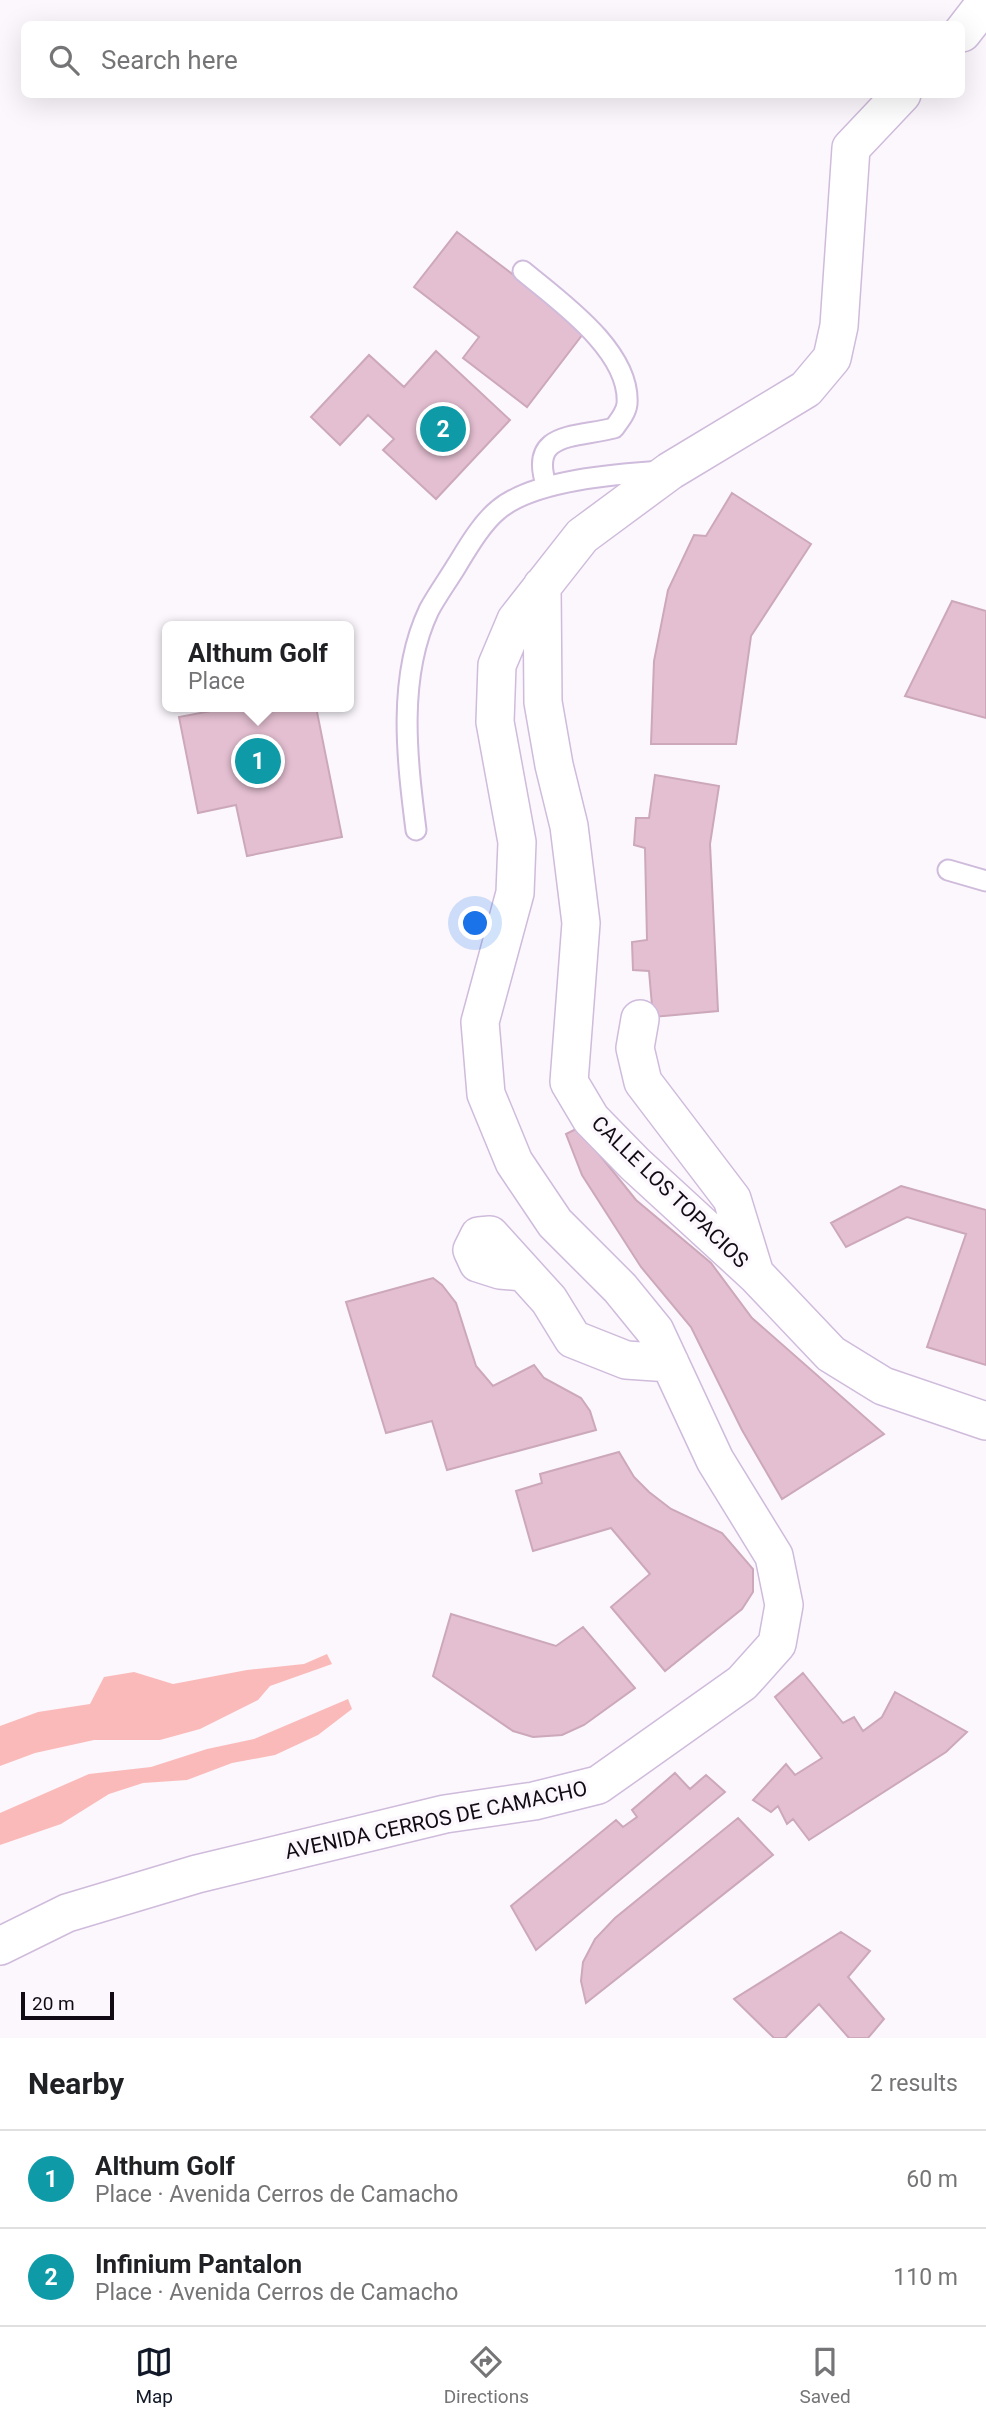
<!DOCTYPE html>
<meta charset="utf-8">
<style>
:root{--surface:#fff;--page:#f6f6f6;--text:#202124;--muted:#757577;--line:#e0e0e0;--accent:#111827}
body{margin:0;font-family:Roboto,sans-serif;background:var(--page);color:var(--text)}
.scale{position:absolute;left:21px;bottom:18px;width:93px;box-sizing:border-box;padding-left:7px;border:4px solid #120b16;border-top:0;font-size:19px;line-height:24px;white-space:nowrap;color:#120b16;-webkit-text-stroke:5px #fbf7fd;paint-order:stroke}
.you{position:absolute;left:476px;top:924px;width:24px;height:24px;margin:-18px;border:5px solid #fff;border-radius:50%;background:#1a73e8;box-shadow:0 0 0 10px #1a73e833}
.badge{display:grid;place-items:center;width:46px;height:46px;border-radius:50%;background:var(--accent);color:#fff;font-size:23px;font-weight:700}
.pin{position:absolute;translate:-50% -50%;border:4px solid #fff;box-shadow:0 2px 7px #0006}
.popup{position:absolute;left:162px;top:621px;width:192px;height:91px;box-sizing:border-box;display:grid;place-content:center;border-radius:10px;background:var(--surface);filter:drop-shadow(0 2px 5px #0005);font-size:23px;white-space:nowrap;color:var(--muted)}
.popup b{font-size:26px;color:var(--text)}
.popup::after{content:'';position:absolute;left:50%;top:100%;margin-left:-14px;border:14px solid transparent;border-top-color:var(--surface)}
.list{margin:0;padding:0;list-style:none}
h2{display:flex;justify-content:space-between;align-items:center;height:91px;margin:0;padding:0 28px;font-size:30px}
h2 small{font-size:23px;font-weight:400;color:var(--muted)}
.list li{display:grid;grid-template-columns:46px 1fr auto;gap:21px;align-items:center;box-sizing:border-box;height:98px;padding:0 28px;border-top:2px solid var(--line)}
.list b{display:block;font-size:26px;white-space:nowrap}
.list p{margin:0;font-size:23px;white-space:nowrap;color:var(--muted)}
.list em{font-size:23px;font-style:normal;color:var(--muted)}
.icon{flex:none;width:38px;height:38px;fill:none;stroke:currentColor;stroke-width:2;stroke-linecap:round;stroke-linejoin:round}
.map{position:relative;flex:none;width:986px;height:2038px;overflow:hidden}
.search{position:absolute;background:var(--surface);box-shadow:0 7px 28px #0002;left:21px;right:21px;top:21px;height:77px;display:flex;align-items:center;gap:18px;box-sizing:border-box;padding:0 24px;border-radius:10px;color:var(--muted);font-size:26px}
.sheet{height:287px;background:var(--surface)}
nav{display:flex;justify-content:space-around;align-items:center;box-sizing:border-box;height:98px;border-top:2px solid var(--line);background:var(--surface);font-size:19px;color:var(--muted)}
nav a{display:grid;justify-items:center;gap:4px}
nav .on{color:var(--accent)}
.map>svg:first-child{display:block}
.green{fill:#fabab9}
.building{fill:#e4bfd1;stroke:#cca8ba;stroke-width:2}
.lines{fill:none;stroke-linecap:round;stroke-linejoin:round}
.lane-casing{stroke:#cfbbdb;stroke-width:23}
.street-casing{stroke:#cfbbdb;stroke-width:40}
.lane{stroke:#fff;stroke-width:19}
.street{stroke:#fff;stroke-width:37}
.labels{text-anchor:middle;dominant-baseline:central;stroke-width:7;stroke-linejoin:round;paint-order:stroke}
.street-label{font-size:21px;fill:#120b16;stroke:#fbf7fd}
</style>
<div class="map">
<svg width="986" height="2038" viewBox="0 0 986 2038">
<rect width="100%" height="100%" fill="#fbf7fd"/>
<path class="green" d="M327,1654L332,1664L270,1686L258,1700L200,1729L160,1740H94L35,1753L0,1766V1726L38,1712L90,1704L104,1677L134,1672L173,1684L247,1670L304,1664Z
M348,1699L352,1709L318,1735L275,1755L232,1763L187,1780L143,1783L109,1794L61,1824L0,1845V1813L89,1774L151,1767L207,1749L254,1739Z"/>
<path class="building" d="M457,232L586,330L527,407L463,358L479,337L414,287Z
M436,351L510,420L436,499L383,450L394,439L368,415L340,445L311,417L369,355L404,387Z
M732,493L811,544L751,636L736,744H651L654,661L668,590L694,535L706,536Z
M952,601L986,611V718L905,696Z
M232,707H316L342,837L247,856L236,805L198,813L179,717Z
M655,775L719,786L710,844L718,1011L653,1017L649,971L633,970L632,942L647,940L645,848L634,845L636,818H649Z
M578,1128L636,1200L711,1263L752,1318L884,1434L782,1499L742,1430L691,1327L641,1267L582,1175L566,1134Z
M901,1186L986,1210V1365L927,1347L966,1234L907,1217L846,1247L831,1223Z
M433,1278L442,1285L456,1303L476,1366L493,1386L534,1365L544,1378L581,1398L590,1411L596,1430L447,1470L432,1421L386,1433L346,1302Z
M619,1452L634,1477L649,1492L671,1509L722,1533L753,1569V1592L742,1609L665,1671L611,1607L650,1574L611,1528L533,1551L516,1491L542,1483L540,1474Z
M451,1614L556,1646L583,1627L635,1688L584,1725L562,1735L533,1737L513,1731L433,1676Z
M803,1673L843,1723L854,1717L863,1731L882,1717L895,1692L967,1732L946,1752L809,1840L793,1819L787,1824L778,1806L771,1812L753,1800L786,1764L795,1775L822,1758L775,1697Z
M675,1773L690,1789L706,1775L725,1792L536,1950L511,1906L616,1820L623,1827L637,1817L632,1810Z
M738,1818L773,1855L586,2003L581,1981L583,1962L595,1939L615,1918Z
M841,1932L870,1951L848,1977L884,2019L868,2038H849L819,2004L785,2038H774L734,1999Z"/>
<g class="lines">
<defs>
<path id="lane" d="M523,271C559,301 631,351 627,404C626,413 619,421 614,428C576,438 527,431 547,487
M416,830C407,759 397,677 429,610C437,595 448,580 457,565C468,547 482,523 498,510C533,480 617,474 662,471
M948,870L986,881"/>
<path id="street" d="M962,33L986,2
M542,586L543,702L554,765L569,826L581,923L569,1082L591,1119L635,1164L756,1275L831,1354L883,1386L986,1421
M640,1019L635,1048L643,1082L732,1199L755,1274
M523,1272L500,1270L478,1263L472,1250L479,1236L490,1235L549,1300L573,1339L626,1360L670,1363
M0,1946L67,1913L197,1874L445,1814L534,1801L598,1785L742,1683L777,1644L784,1605L774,1556L715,1460L655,1331L620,1288L555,1223L514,1162L486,1094L480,1022L515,893L517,842L495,722L497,665L516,620L582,536L670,471L806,389L832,358L839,326L851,148L902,94"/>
</defs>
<use href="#lane" class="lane-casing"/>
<use href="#street" class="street-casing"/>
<use href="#lane" class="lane"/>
<use href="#street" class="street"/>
</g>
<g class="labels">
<g class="street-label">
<text transform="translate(670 1192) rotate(44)">CALLE LOS TOPACIOS</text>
<text transform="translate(436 1820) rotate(-12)">AVENIDA CERROS DE CAMACHO</text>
</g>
</g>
</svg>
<div class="scale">20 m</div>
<div class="you"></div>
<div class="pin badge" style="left:258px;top:761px;background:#0f9aa8">1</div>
<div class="popup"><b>Althum Golf</b>Place</div>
<div class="pin badge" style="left:443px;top:429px;background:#0f9aa8">2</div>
<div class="search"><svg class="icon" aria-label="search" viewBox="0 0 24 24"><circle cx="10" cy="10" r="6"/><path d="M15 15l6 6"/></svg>Search here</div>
</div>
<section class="sheet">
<h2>Nearby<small>2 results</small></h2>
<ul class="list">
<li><span class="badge" style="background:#0f9aa8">1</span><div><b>Althum Golf</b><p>Place · Avenida Cerros de Camacho</p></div><em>60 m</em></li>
<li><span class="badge" style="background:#0f9aa8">2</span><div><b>Infinium Pantalon</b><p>Place · Avenida Cerros de Camacho</p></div><em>110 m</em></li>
</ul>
</section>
<nav>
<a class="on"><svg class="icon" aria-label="map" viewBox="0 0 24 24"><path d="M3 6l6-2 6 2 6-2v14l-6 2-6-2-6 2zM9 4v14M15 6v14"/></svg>Map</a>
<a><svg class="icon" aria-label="directions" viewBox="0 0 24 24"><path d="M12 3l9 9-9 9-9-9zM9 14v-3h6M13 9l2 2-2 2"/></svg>Directions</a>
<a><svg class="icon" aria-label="saved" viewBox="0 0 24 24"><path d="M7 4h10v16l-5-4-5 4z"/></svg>Saved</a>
</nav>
